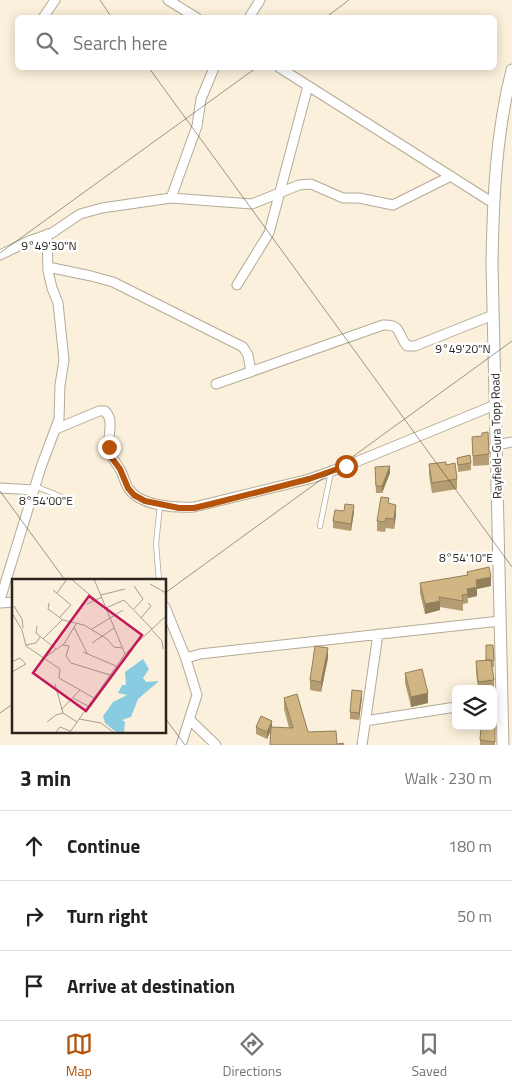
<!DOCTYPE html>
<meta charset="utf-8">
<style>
:root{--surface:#fff;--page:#f6f6f6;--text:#222;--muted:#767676;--line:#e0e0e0;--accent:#b45309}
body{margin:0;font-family:"Titillium Web",sans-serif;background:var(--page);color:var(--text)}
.controls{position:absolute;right:15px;bottom:15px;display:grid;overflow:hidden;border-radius:8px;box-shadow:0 2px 12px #0003}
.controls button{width:45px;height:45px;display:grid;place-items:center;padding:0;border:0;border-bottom:1px solid var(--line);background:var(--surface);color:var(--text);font:25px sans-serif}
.stop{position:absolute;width:15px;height:15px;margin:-11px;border:4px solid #b45309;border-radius:50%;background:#fff}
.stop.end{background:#b45309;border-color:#fff;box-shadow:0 1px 5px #0008}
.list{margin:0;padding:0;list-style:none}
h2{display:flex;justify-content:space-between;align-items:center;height:65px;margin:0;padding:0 20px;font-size:21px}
h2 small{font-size:16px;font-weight:400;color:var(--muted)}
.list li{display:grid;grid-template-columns:32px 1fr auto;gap:15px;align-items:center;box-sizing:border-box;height:70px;padding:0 20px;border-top:1px solid var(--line)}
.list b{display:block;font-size:19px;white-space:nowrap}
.list em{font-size:16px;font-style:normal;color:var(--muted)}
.icon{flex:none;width:28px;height:28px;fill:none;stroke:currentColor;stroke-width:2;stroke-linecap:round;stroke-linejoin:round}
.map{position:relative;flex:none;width:512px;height:745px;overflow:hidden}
.search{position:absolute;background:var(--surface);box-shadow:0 2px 12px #0003;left:15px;right:15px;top:15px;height:55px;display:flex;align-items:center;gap:12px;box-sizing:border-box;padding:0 18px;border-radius:8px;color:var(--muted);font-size:19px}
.sheet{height:275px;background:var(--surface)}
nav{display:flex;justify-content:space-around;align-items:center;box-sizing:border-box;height:70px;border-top:1px solid var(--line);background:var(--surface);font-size:14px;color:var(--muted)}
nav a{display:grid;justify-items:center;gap:2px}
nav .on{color:var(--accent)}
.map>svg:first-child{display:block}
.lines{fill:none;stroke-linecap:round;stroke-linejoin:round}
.lane-casing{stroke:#b4aa97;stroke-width:6}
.street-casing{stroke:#b4aa97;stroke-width:11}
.secondary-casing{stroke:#b4aa97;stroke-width:13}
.lane{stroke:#fff;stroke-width:4.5}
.street{stroke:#fff;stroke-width:9}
.secondary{stroke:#fff;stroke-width:11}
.wall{fill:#b49d72}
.shaded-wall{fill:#927f5c}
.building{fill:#d1b684;stroke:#927f5c}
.route{stroke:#b45309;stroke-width:6}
.ticks{fill:none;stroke:#2a261f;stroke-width:1;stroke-opacity:0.45}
.labels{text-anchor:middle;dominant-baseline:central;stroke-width:5;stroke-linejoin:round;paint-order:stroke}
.street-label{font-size:12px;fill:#2a261f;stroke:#fefefe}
.inset-road{fill:none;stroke:#a79f90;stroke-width:1}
.view{fill:#c2185b;fill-opacity:0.15;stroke:#c2185b;stroke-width:2.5}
.inset-edge{fill:none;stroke:#2a261f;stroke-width:2.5}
.ticks-label{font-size:12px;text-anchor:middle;fill:#2a261f;stroke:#fefefe;stroke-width:5;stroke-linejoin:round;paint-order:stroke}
</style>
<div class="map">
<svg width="512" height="745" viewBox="0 0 512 745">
<rect width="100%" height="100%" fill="#fbf0db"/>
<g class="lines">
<defs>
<path id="lane" d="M35,486L69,500
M320,526L331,472
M159,580L156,544L160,505"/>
<path id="street" d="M168,0L197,18
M43,18L55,0
M249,18L260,0
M280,68L493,203
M171,198L197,126L201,99L214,68
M0,255L29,241L52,233L80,214L102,208L171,198L252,204L299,185L311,184L343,198H359L393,205L451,176
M48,267L91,276L113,282L243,347L248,355L251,372
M237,285L269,233L308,86
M216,384L383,325C402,324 397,334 407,346H415L493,315
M56,429L99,411H105C115,421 107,435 109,448C110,458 117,463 121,471C124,477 125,484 129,489C141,506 175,508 194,507L309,479L346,466L495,405
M496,445L512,442
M0,488L34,490
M0,600L41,467L59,419L60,385L64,360L58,303L52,288L48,271L47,234
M0,603L14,602
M165,607L185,656L190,657L200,654L500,621
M190,720L216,745
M365,721L456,707
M181,745L197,695L185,656
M362,745L378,634"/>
<path id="secondary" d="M503,745L492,264C493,199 496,133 512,70"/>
</defs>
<use href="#lane" class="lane-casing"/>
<use href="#street" class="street-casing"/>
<use href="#secondary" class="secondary-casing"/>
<use href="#lane" class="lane"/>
<use href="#street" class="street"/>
<use href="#secondary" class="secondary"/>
</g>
<path class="wall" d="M472,437L489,454V465L473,466Z
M457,458L471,463V470L458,472Z
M429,464L446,465L457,479V489L432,493L429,475Z
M375,467L390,473L382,493H376Z
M389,504L396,515L394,529L386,528L385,532L377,531V521Z
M354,512L351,531L333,528V521Z
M467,572L491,586L477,589V596L468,598V603L463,604V611L440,607V610L425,614L420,593V583L467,576Z
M493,645L494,667H492L494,680V690L493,689H478L476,672V661L486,660Z
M328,658L321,692L310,690V680Z
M405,673L428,703L411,707L405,683Z
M297,694L308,732L336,731L337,744L343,743L344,745H270L271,730L267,739L256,734V727L261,716L272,721V727L289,728L284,709V698Z
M362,698L359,720L350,719V712Z
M495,726V745H480V740Z"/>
<path class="shaded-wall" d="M390,466V473L382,493V486Z
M354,505V512L351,531V524Z
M396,505V515L394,529V519Z
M491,577V586L477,589V596L468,598L467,589L476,580Z
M440,601V610L425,614V604Z
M328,648V658L321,692V682Z
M362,691V698L359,720V713Z
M428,693V703L411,707V697Z
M272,721V728L267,739V732Z"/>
<path class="building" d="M488,432L489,454L473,456L472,437L482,436V433Z
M470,455L471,463L458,465L457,458Z
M446,462V465L455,463L457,479L432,483L429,464Z
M390,466L382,486H376L375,467Z
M381,497L389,498L388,503L396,505L394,519L386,518L385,522L377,521Z
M345,504L354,505L351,524L333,521L335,510L344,511Z
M489,567L491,577L476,580L477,587L467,589L468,594L462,595L463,601L439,597L440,601L425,604L420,583L468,575L467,572Z
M486,645H493L494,660L491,661V660H486Z
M315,646L328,648L321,682L310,680Z
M491,660L494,680L478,682L476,661Z
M422,669L428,693L411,697L405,673Z
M352,690L362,691L359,713L350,712Z
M297,694L308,732L336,731L337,744L343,743L344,745H270L271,727L293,728L284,698Z
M261,716L272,721L267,732L256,727Z
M481,726H495V742L480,740Z"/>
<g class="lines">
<path class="route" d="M109,447L111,457L120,469L128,488L134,495L145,501L179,508H194L211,504L309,479L346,466"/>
</g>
<path class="ticks" d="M100,0L112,18M325,18L349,0M149,68L512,567M0,253L256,68M0,491L65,580M165,593L512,341M0,713L14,703M165,718L185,745"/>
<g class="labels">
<g class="street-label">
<text transform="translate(496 436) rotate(-91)">Rayfield-Gura Topp Road</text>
</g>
</g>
<g transform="translate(12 579)">
<rect width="154" height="154" fill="#fbf0db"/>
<path d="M131,80L137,90L131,99L134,103L147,102L126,120L119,138L110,141L113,143L112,153H104L93,144L91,137L101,123L115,116L106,114L110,106H114L113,93Z" fill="#89cbe0"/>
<path class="inset-road" d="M59,0L84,21M82,0L113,75M138,5L154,14M41,11L59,26L48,38M45,14L55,0M89,16L113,10M37,24L36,30L51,41L72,46L95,60L102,68L110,69M75,25L90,18M2,27L10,40L11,49M94,29L112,21L140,50M122,30L131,20L122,7M0,34L10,51L14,67L48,90L47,99L82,119M98,39L111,31M129,39L139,27L136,24M25,47L24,54L44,70M62,48L75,74M80,50L98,39M139,50L150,62L151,70M31,60L50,41M80,64L102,49M14,66L24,64L28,58M51,66L57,67L54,77L59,84L98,96M71,73L104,87M32,79L52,65L64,45M0,83L8,79L14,85L0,93M43,105L51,134L65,143M61,119L76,127M49,131L68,111M67,140L89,144L101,153M35,143L44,136L51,134M44,153L48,148L58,152M58,153L113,75L154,37"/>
<path class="view" d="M77,17L130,56L74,132L21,94Z"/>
<rect width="154" height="154" class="inset-edge"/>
</g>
<g class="ticks-label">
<text x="49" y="250">9°49'30"N</text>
<text x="463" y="353">9°49'20"N</text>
<text x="46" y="505">8°54'00"E</text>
<text x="466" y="562">8°54'10"E</text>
</g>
</svg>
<div class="controls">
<button><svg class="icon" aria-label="layers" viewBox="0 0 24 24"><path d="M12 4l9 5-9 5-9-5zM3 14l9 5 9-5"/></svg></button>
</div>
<div class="stop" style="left:346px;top:466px"></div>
<div class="stop end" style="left:109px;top:447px"></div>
<div class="search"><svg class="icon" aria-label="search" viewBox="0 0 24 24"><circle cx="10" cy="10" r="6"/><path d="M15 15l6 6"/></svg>Search here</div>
</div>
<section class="sheet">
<h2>3 min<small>Walk · 230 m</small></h2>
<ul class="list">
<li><svg class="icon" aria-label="ahead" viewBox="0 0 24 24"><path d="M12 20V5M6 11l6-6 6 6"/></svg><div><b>Continue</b></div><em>180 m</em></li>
<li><svg class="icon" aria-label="right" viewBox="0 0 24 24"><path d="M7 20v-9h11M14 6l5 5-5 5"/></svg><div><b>Turn right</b></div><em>50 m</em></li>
<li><svg class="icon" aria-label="arrive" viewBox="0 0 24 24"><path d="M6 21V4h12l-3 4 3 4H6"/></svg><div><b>Arrive at destination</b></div></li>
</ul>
</section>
<nav>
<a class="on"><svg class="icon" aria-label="map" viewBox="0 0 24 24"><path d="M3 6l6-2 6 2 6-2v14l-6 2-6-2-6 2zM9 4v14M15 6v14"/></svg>Map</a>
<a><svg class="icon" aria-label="directions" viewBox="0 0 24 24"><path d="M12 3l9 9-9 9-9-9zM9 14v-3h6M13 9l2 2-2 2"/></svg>Directions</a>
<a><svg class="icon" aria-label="saved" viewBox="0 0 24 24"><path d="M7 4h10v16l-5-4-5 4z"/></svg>Saved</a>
</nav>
